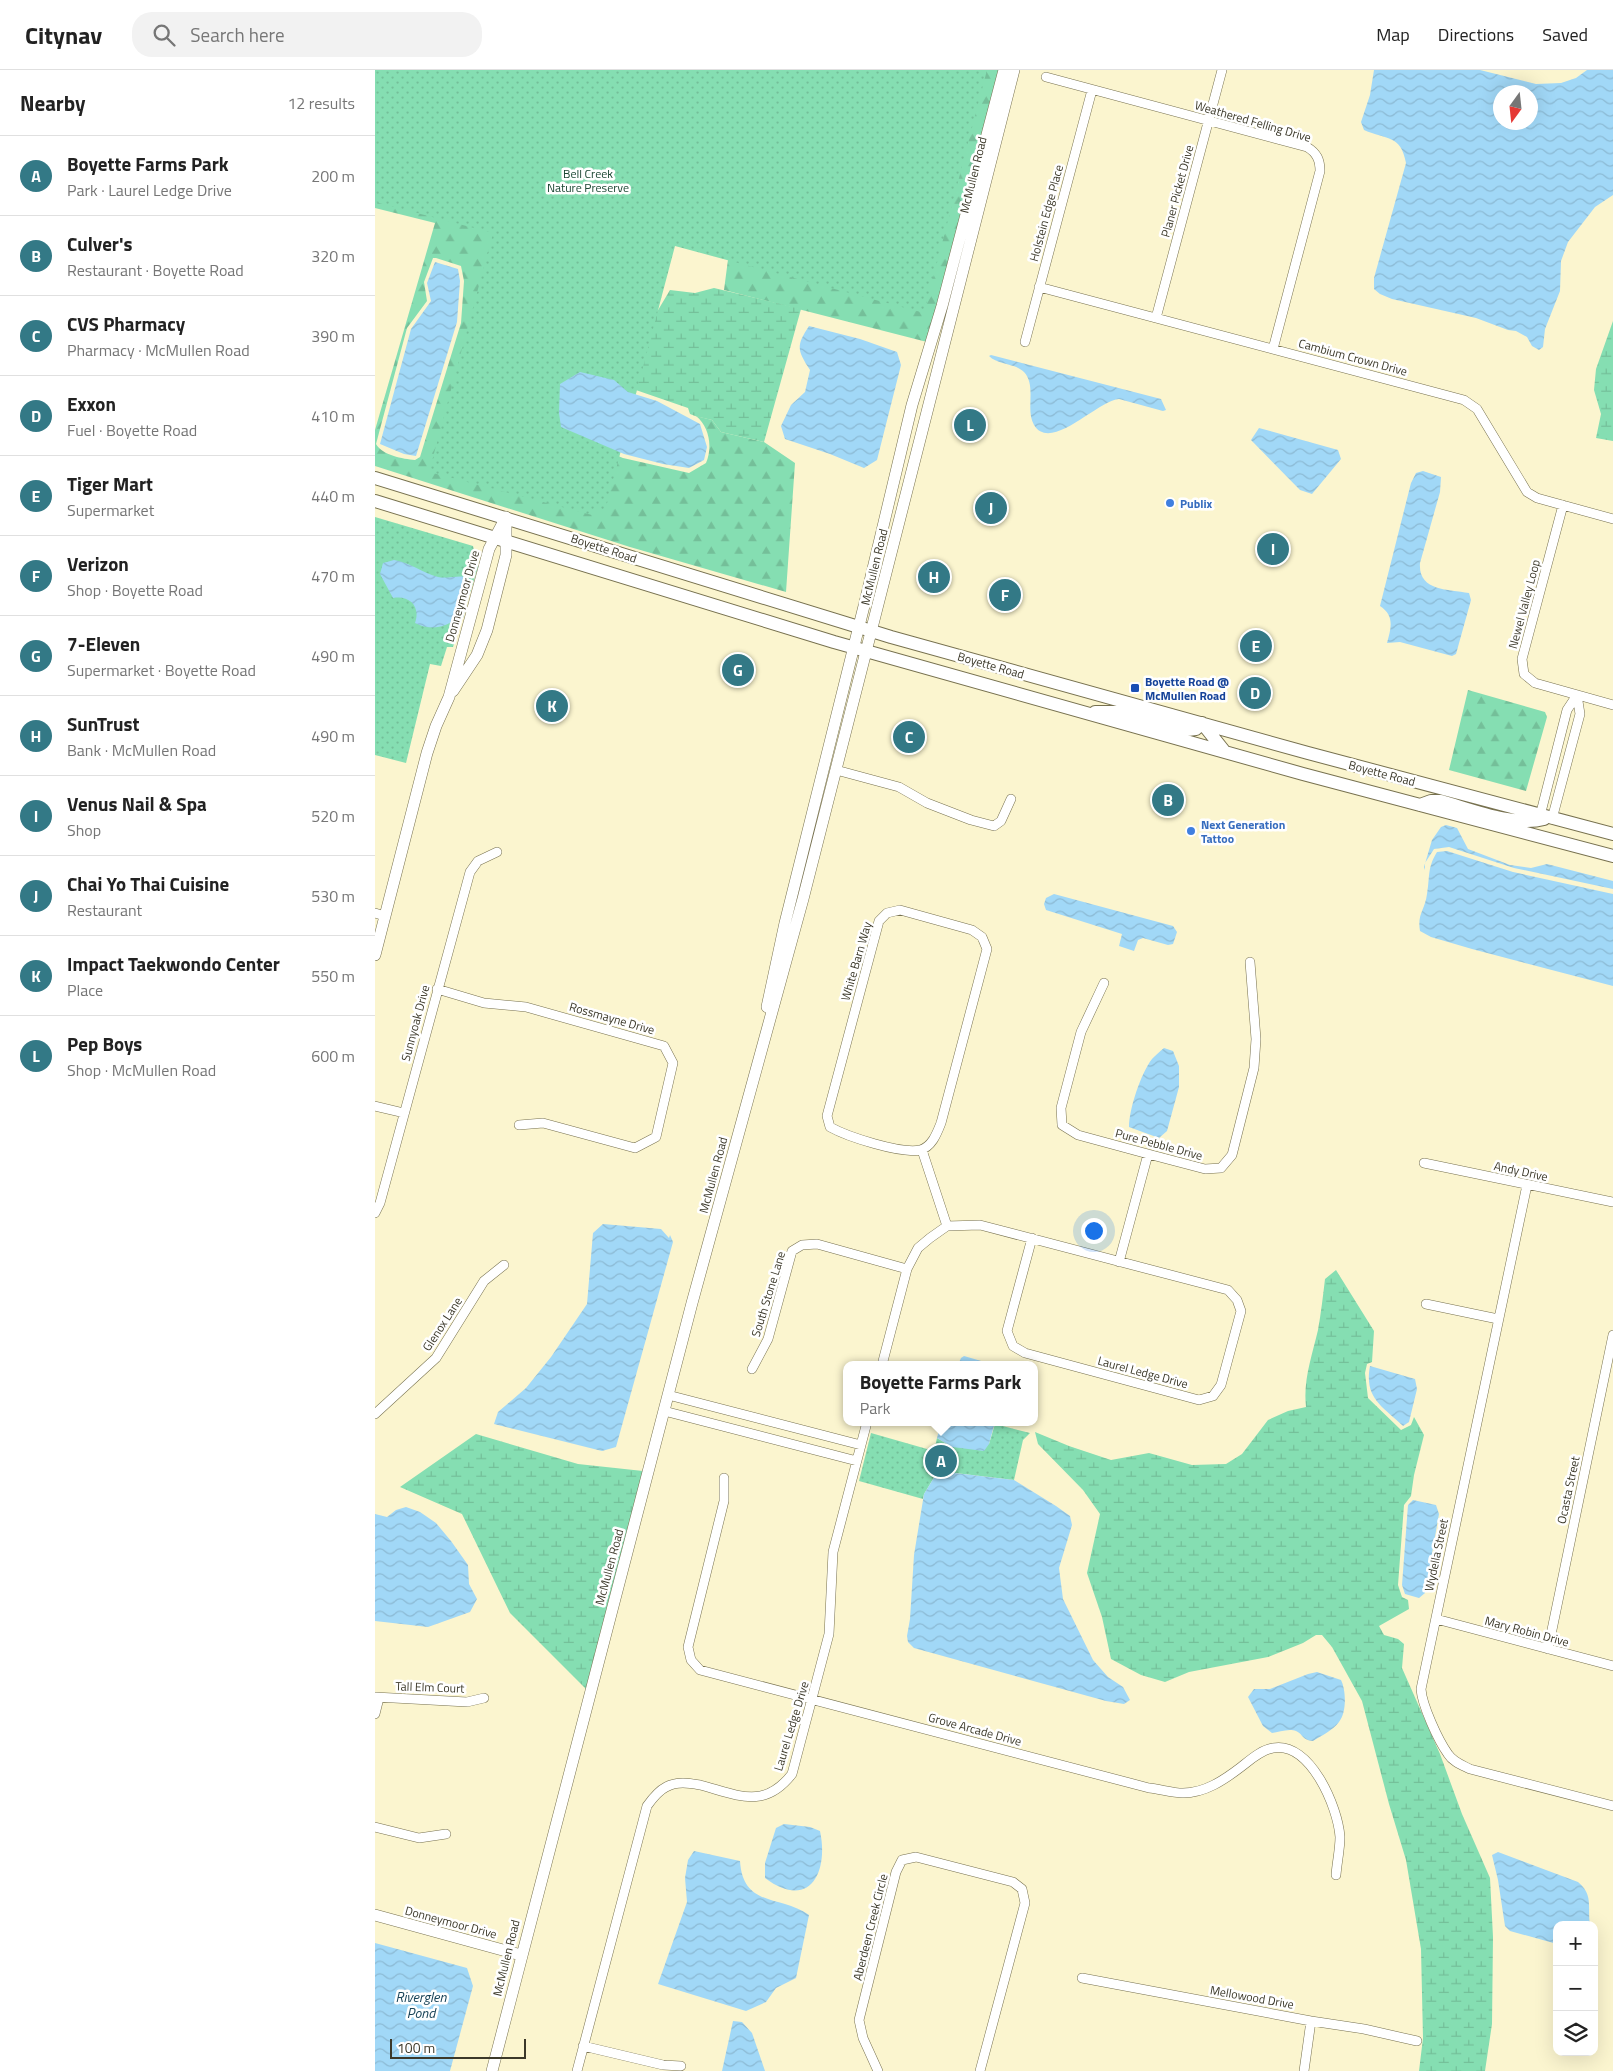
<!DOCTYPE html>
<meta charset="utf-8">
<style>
:root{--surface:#fff;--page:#f2f2f2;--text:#222;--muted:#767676;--line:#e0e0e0;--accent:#337986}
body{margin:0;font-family:"Titillium Web",sans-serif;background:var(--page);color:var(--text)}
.controls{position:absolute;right:15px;bottom:15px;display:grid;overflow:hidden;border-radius:10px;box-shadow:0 5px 20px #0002}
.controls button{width:45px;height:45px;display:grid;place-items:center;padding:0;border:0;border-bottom:1px solid var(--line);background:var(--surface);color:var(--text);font:25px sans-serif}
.compass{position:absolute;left:1118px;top:15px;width:45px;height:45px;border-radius:50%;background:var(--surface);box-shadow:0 5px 20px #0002;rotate:195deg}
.scale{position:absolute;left:15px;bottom:12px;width:136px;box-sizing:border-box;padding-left:5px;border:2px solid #3b3829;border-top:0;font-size:14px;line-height:18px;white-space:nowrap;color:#3b3829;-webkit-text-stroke:4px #fff;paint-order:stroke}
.you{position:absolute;left:718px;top:1160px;width:18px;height:18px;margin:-12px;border:4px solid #fff;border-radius:50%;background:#1a73e8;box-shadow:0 0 0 8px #1a73e833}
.badge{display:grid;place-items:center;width:32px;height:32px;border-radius:50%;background:var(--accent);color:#fff;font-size:16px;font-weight:700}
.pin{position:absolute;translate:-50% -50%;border:2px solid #fff;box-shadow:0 1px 5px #0006}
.popup{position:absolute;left:468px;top:1291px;width:195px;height:65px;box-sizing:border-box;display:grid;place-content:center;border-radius:10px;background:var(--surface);filter:drop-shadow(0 1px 4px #0005);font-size:16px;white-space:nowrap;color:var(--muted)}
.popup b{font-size:19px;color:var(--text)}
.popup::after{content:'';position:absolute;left:50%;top:100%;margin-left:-10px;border:10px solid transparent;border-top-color:var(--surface)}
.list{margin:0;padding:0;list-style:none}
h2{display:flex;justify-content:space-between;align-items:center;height:65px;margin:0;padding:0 20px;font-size:21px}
h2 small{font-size:16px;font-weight:400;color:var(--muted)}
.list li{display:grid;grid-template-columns:32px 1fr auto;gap:15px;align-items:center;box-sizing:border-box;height:80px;padding:0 20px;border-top:1px solid var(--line)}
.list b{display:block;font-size:19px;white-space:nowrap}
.list p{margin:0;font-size:16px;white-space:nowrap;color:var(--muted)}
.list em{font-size:16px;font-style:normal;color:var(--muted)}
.icon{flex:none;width:28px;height:28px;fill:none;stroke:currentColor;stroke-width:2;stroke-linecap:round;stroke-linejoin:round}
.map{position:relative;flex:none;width:1238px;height:2001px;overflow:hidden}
header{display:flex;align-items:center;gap:30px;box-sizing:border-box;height:70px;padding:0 25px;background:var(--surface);border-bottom:1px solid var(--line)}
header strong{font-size:24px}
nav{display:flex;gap:28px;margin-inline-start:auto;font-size:18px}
.search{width:350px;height:45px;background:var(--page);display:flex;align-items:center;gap:12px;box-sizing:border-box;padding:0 18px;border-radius:20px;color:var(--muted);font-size:19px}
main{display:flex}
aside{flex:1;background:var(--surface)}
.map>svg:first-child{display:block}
.forest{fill:url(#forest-firs);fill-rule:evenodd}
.wetland{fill:url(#wetland-marsh)}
.park{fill:url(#park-dots)}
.water{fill:url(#water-waves);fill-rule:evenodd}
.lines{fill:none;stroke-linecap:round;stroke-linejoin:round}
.minor-casing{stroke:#77714f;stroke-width:10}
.tertiary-casing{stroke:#77714f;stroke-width:12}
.secondary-casing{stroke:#77714f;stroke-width:14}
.minor{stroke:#fff;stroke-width:9}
.tertiary{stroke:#fff;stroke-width:11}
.secondary{stroke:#fff;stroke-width:12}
.shop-dot{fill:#3f7fe0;stroke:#fff;stroke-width:2}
.transit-dot{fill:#1a4fb4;stroke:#fff;stroke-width:2}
.labels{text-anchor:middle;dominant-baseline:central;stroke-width:5;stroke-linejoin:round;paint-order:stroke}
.street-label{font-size:12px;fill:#3b3829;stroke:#fff}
.park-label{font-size:12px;fill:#1a4632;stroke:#fff}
.shop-label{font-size:12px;font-weight:bold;fill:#366cbe;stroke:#fff;text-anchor:start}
.transit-label{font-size:12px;font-weight:bold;fill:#164399;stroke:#fff;text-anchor:start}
.water-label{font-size:14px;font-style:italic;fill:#184358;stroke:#fff}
</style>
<header>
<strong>Citynav</strong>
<div class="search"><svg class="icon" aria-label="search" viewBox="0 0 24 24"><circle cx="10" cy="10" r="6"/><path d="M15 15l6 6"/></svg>Search here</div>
<nav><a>Map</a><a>Directions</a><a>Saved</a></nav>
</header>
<main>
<aside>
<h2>Nearby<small>12 results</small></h2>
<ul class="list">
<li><span class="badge">A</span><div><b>Boyette Farms Park</b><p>Park · Laurel Ledge Drive</p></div><em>200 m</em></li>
<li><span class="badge">B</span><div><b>Culver's</b><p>Restaurant · Boyette Road</p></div><em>320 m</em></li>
<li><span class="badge">C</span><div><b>CVS Pharmacy</b><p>Pharmacy · McMullen Road</p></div><em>390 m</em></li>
<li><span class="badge">D</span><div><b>Exxon</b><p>Fuel · Boyette Road</p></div><em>410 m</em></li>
<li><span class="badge">E</span><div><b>Tiger Mart</b><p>Supermarket</p></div><em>440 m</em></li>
<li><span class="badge">F</span><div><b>Verizon</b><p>Shop · Boyette Road</p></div><em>470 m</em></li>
<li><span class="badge">G</span><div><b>7-Eleven</b><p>Supermarket · Boyette Road</p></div><em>490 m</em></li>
<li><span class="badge">H</span><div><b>SunTrust</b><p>Bank · McMullen Road</p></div><em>490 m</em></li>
<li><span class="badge">I</span><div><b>Venus Nail &amp; Spa</b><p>Shop</p></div><em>520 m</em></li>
<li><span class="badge">J</span><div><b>Chai Yo Thai Cuisine</b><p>Restaurant</p></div><em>530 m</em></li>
<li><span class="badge">K</span><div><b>Impact Taekwondo Center</b><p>Place</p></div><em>550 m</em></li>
<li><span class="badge">L</span><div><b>Pep Boys</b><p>Shop · McMullen Road</p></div><em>600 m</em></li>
</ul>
</aside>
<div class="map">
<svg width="1238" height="2001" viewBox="0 0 1238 2001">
<defs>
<pattern id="forest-firs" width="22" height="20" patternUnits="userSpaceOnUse" patternTransform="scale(1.25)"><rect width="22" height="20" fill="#85deb2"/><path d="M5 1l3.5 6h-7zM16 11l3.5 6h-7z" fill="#74bf99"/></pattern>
<pattern id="wetland-marsh" width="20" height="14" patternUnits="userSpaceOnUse" patternTransform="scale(1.25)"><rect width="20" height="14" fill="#85deb2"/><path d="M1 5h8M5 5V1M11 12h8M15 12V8" fill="none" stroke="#74bf99"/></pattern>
<pattern id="park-dots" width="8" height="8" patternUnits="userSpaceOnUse" patternTransform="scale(1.25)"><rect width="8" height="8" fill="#85deb2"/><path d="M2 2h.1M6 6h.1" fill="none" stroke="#74bf99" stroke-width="1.8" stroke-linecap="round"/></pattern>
<pattern id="water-waves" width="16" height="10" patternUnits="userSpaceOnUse" patternTransform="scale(1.25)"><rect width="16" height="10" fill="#a1d8f7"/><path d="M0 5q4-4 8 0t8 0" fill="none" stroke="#8cbad4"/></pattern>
</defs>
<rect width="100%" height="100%" fill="#fbf5cf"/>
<path class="forest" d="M0,0H84L223,378L248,388L314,403L331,393C338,377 334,356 321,346L337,350L346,362L389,372L420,393L411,522L255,477L0,396V360L60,153L0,138ZM58,188H61L86,196L89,211L86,253L45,387L40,390C28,389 7,385 1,374L32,258L52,231L49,212Z
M465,0H625L552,272L349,220L354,182Z
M1093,620L1170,642L1172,647L1151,721L1074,700Z"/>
<path class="wetland" d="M339,218L426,239L389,372L346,362L337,350L320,346L315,344L313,338L255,318L273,257L295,220L320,223Z
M1238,251V371L1221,368L1226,344L1219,320L1221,299Z
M961,1200L999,1261L997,1292L992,1294L990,1303L993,1328L1026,1360L1036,1355L1039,1347L1049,1365L1039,1405L1036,1426L1029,1435L1023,1515L1027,1527L1033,1530L1034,1539L1004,1556L1009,1565L1023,1569L1029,1574L1027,1598L1065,1684L1087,1744L1115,1808L1118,1867L1117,1954L1110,2001H1044L1048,1968L1046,1879L1031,1790L1014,1734L987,1631L957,1577L947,1565H941L928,1573L893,1587L814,1602L790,1612L766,1605L736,1589L727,1547L712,1503L725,1444L708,1420L663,1374L660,1362L694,1376L736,1390L774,1383L817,1395L851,1394L867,1384L893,1350L913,1341L931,1337C928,1310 937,1286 943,1260C946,1243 948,1226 950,1209Z
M101,1364L203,1394L268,1401L211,1619L135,1543L87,1444L25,1417Z"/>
<path class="park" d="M0,0H612L549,243L300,176L230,441L219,438L217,445L54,402L118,163L0,132Z
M0,447L98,476L103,497L78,577H72L66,596L55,594L31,693L0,685Z
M620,1354L655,1363L648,1370L639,1410L563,1401L549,1424L548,1429L484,1411L496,1363L559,1381L562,1368L577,1377L614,1374Z"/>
<path class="water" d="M999,0H1105L1161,14L1186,13L1201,8L1212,0H1238V125L1220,137L1193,172L1186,191L1185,221L1170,259L1168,277L1164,280L1157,276L1152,267L1141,261L1133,260L1101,248L1017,229L1005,224L999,219V208L1031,93C1026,64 1011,70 989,60L986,52L995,25ZM1126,22H1156V52H1126Z
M60,192L83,199L85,211L82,252L41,386L29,384L5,374L36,259L56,231L52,213Z
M434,256L485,269L522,282L526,295L502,390L489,398L455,384L410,369L406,356L416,335L430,322L435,300C422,280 421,276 434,256Z
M616,285L786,329L791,340L788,341L744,329C723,330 676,383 659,355C650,340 662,316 649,302C640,293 623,295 614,286Z
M205,302L239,310L253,322L282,331L325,354L332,377L329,390L314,398L288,394L249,384L186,357L184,343L185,314Z
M884,358L963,380L966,389L937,424L925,420L876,370Z
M1048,401L1066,407L1065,422L1045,493C1043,521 1072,519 1094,523L1096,530L1081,584L1077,586L1025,572L1012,573C1016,558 1020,546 1005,536L1036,413L1041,403Z
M19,490C34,492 48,503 63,507C73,509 86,504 94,508L97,514L88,548L84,547C70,558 56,561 40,553C46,536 34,525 18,528L5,504L8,493Z
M1071,755L1082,758L1093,779L1135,795L1156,798L1172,794L1238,811V819L1139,798L1074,777L1059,779L1050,793V800L1049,797L1057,770L1066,757Z
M1072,781L1138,802L1238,824V916L1097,879L1056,867L1045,861C1042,844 1050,840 1052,824C1055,807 1052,798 1062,782Z
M679,824L798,856L802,862L798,874L793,875L768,868L763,870L759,881L744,876L747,864L671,840L669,834L671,828Z
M789,978L798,981L804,996V1017L792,1061L784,1068L754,1057C754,1039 766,1003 777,989C781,985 785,981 789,978Z
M228,1154L286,1159L294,1168L295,1165L298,1172L241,1377L227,1381L119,1354L123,1342L151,1318L176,1287L212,1234L218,1163Z
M589,1286L620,1295H583L586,1288Z
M995,1296L1040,1309L1042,1319L1034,1352L1028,1356C1007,1336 989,1328 995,1296Z
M566,1352H620L614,1374L609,1381L577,1377L562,1368Z
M563,1401L639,1410L681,1436L695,1446L697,1455L684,1498L688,1529L718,1590L733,1607L748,1617L755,1630L749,1634L731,1631L539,1578L533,1572L532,1566L535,1549L539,1485L549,1424Z
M1038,1430L1061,1435L1064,1444L1050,1523L1044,1528L1030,1524L1027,1515L1033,1435Z
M31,1437L45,1442L61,1453L76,1471L93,1495L94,1514L102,1529L95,1542L53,1557L0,1551V1444L12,1447L21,1440Z
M942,1602L966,1610C971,1620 972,1642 964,1652C958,1660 946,1666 938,1671C927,1670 929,1665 921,1661C914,1658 904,1662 897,1663L888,1656L873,1627L879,1619H895L933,1604Z
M409,1754L435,1757L445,1761C454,1803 434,1841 390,1808V1793L401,1758Z
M319,1781L365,1791C368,1838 406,1825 434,1845L421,1908L401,1918L391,1932L371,1941L283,1914L312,1832L310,1808L313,1790Z
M1123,1782L1203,1812C1219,1825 1212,1837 1215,1855H1182V1874L1135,1861L1130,1856L1123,1810L1117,1785Z
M0,1873L92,1898L98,1916L75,2001H0Z
M358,1951L367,1952L377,1963L390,2001H347Z"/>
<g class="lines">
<defs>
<path id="minor" d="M671,7L932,77C942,83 945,90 945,101L898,279
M664,217L1089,330L1102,339L1152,422L1162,428L1238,449
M781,248L847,0
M650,272L717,20
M1188,435L1147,589L1149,604L1160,613L1238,635
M461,700L524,717L552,733L596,750L619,756L626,751L636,729
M1165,746L1192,640L1202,625
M1177,749L1205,644L1202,625
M525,840L597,860L607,867L612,879L566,1053C562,1063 557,1077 545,1080C526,1084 473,1067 455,1057L452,1046L504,851L512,843Z
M0,843L10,846
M729,913L706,962L686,1038L687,1055L703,1065L773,1084L830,1099L846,1098L857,1085L879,998L881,969L875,892
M62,919L109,933L151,937L289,976L298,993L281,1067L260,1078L168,1053L144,1055
M0,1036L29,1043
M547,1080L572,1156
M1049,1093L1238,1132
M1152,1115L1046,1619C1047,1635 1063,1670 1073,1684C1078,1692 1087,1695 1095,1699L1238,1736
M0,1143L5,1133L95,802L103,791L122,782
M744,1192L773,1084
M1051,1234L1123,1249
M507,1295L532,1199L543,1178L555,1168L572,1156L605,1155L853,1220L862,1230L866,1241L846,1315L838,1326L824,1330L650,1283L638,1276L632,1261L657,1168
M377,1299L393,1269L417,1181L427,1175L442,1174L532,1199
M293,1325L486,1375
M289,1341L482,1391
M0,1344L61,1288L109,1211L129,1195
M349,1408V1431L313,1577L316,1590L325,1600L774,1718C785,1719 797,1723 808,1723C830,1723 849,1710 866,1697C875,1690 886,1680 898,1678C935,1671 963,1737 965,1767C965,1779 962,1792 961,1805
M1061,1549L1238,1596
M1173,1579L1238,1265
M0,1627L92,1632L109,1628
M0,1644L4,1628
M0,1757L44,1768L71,1764
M707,1908L936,1951L989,1959L1042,1971
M208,1976L288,1995L306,1996
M202,2001L272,1736C277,1729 283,1721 291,1717C302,1711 314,1713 325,1715C363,1725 389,1740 417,1704L454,1564L458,1482L492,1352
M503,2001L488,1968L484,1950L521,1802L527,1790L541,1787L638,1812L647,1819L650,1833L605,2001
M929,2001L936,1951"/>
<path id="tertiary" d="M78,621L102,585L112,560L131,485V449
M0,885L52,683L61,656L74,627L114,479L131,447
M392,937L410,853L490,532L537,335L567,236L629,0
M0,1845L146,1885
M117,2001L317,1233L428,829L639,0"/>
<path id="secondary" d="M0,408L516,567L933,683L1238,764
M0,431L459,572L928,704L1238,786
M720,642H748L812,660L821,659L827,653
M827,653L850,682
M1045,735L1056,731H1066C1095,739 1139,757 1169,749"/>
</defs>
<use href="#minor" class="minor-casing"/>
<use href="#tertiary" class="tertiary-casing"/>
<use href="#secondary" class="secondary-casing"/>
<use href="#minor" class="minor"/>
<use href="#tertiary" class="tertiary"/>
<use href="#secondary" class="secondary"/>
</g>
<g class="shop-dot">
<circle cx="795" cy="433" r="5"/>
<circle cx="816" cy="761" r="5"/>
</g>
<rect class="transit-dot" x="755" y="613" width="10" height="10" rx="2.5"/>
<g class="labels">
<g class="street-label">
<text transform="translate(878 51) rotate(16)">Weathered Felling Drive</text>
<text transform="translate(598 105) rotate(-76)">McMullen Road</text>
<text transform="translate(802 121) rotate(-75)">Planer Picket Drive</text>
<text transform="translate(671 143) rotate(-75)">Holstein Edge Place</text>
<text transform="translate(978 287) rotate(15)">Cambium Crown Drive</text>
<text transform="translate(229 478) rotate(18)">Boyette Road</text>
<text transform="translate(499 497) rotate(-76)">McMullen Road</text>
<text transform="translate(87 526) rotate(-74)">Donneymoor Drive</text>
<text transform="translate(1149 534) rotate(-75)">Newel Valley Loop</text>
<text transform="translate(616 595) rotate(16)">Boyette Road</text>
<text transform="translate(1007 703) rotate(15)">Boyette Road</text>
<text transform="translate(481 891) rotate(-74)">White Barn Way</text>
<text transform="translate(237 948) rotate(16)">Rossmayne Drive</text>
<text transform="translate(40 953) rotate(-75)">Sunnyoak Drive</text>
<text transform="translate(784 1074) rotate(15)">Pure Pebble Drive</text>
<text transform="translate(1146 1101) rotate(12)">Andy Drive</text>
<text transform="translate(338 1105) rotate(-75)">McMullen Road</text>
<text transform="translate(393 1224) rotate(-73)">South Stone Lane</text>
<text transform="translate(67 1254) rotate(-57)">Glenox Lane</text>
<text transform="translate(768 1302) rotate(15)">Laurel Ledge Drive</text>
<text transform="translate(1193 1420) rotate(-78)">Ocasta Street</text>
<text transform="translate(1061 1485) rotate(-78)">Wydella Street</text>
<text transform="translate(234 1497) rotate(-75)">McMullen Road</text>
<text transform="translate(1152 1561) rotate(15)">Mary Robin Drive</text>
<text transform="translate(55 1617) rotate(2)">Tall Elm Court</text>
<text transform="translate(416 1656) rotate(-73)">Laurel Ledge Drive</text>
<text transform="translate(600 1659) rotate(15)">Grove Arcade Drive</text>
<text transform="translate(76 1852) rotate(15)">Donneymoor Drive</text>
<text transform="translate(495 1857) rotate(-76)">Aberdeen Creek Circle</text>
<text transform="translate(131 1888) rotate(-76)">McMullen Road</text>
<text transform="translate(877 1927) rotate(10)">Mellowood Drive</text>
</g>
<g class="park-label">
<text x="213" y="103">Bell Creek<tspan x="213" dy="14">Nature Preserve</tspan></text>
</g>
<g class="shop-label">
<text x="805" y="433">Publix</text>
<text x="826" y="754">Next Generation<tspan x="826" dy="14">Tattoo</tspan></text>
</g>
<g class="transit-label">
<text x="770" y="611">Boyette Road @<tspan x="770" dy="14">McMullen Road</tspan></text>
</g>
<g class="water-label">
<text x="46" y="1926">Riverglen<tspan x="46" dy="16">Pond</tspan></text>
</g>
</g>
</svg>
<div class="controls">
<button>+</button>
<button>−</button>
<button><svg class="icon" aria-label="layers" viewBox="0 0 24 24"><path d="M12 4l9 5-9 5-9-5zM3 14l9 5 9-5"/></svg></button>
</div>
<svg class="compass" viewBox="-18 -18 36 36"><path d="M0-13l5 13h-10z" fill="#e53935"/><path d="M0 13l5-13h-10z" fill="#767676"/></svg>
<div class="scale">100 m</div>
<div class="you"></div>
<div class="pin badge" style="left:566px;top:1391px">A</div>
<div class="popup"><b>Boyette Farms Park</b>Park</div>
<div class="pin badge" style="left:793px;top:730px">B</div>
<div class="pin badge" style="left:534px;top:667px">C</div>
<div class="pin badge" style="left:880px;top:623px">D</div>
<div class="pin badge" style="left:881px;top:576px">E</div>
<div class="pin badge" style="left:630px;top:525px">F</div>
<div class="pin badge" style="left:363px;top:600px">G</div>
<div class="pin badge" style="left:559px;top:507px">H</div>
<div class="pin badge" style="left:898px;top:479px">I</div>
<div class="pin badge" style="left:616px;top:438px">J</div>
<div class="pin badge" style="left:177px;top:636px">K</div>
<div class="pin badge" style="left:595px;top:355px">L</div>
</div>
</main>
